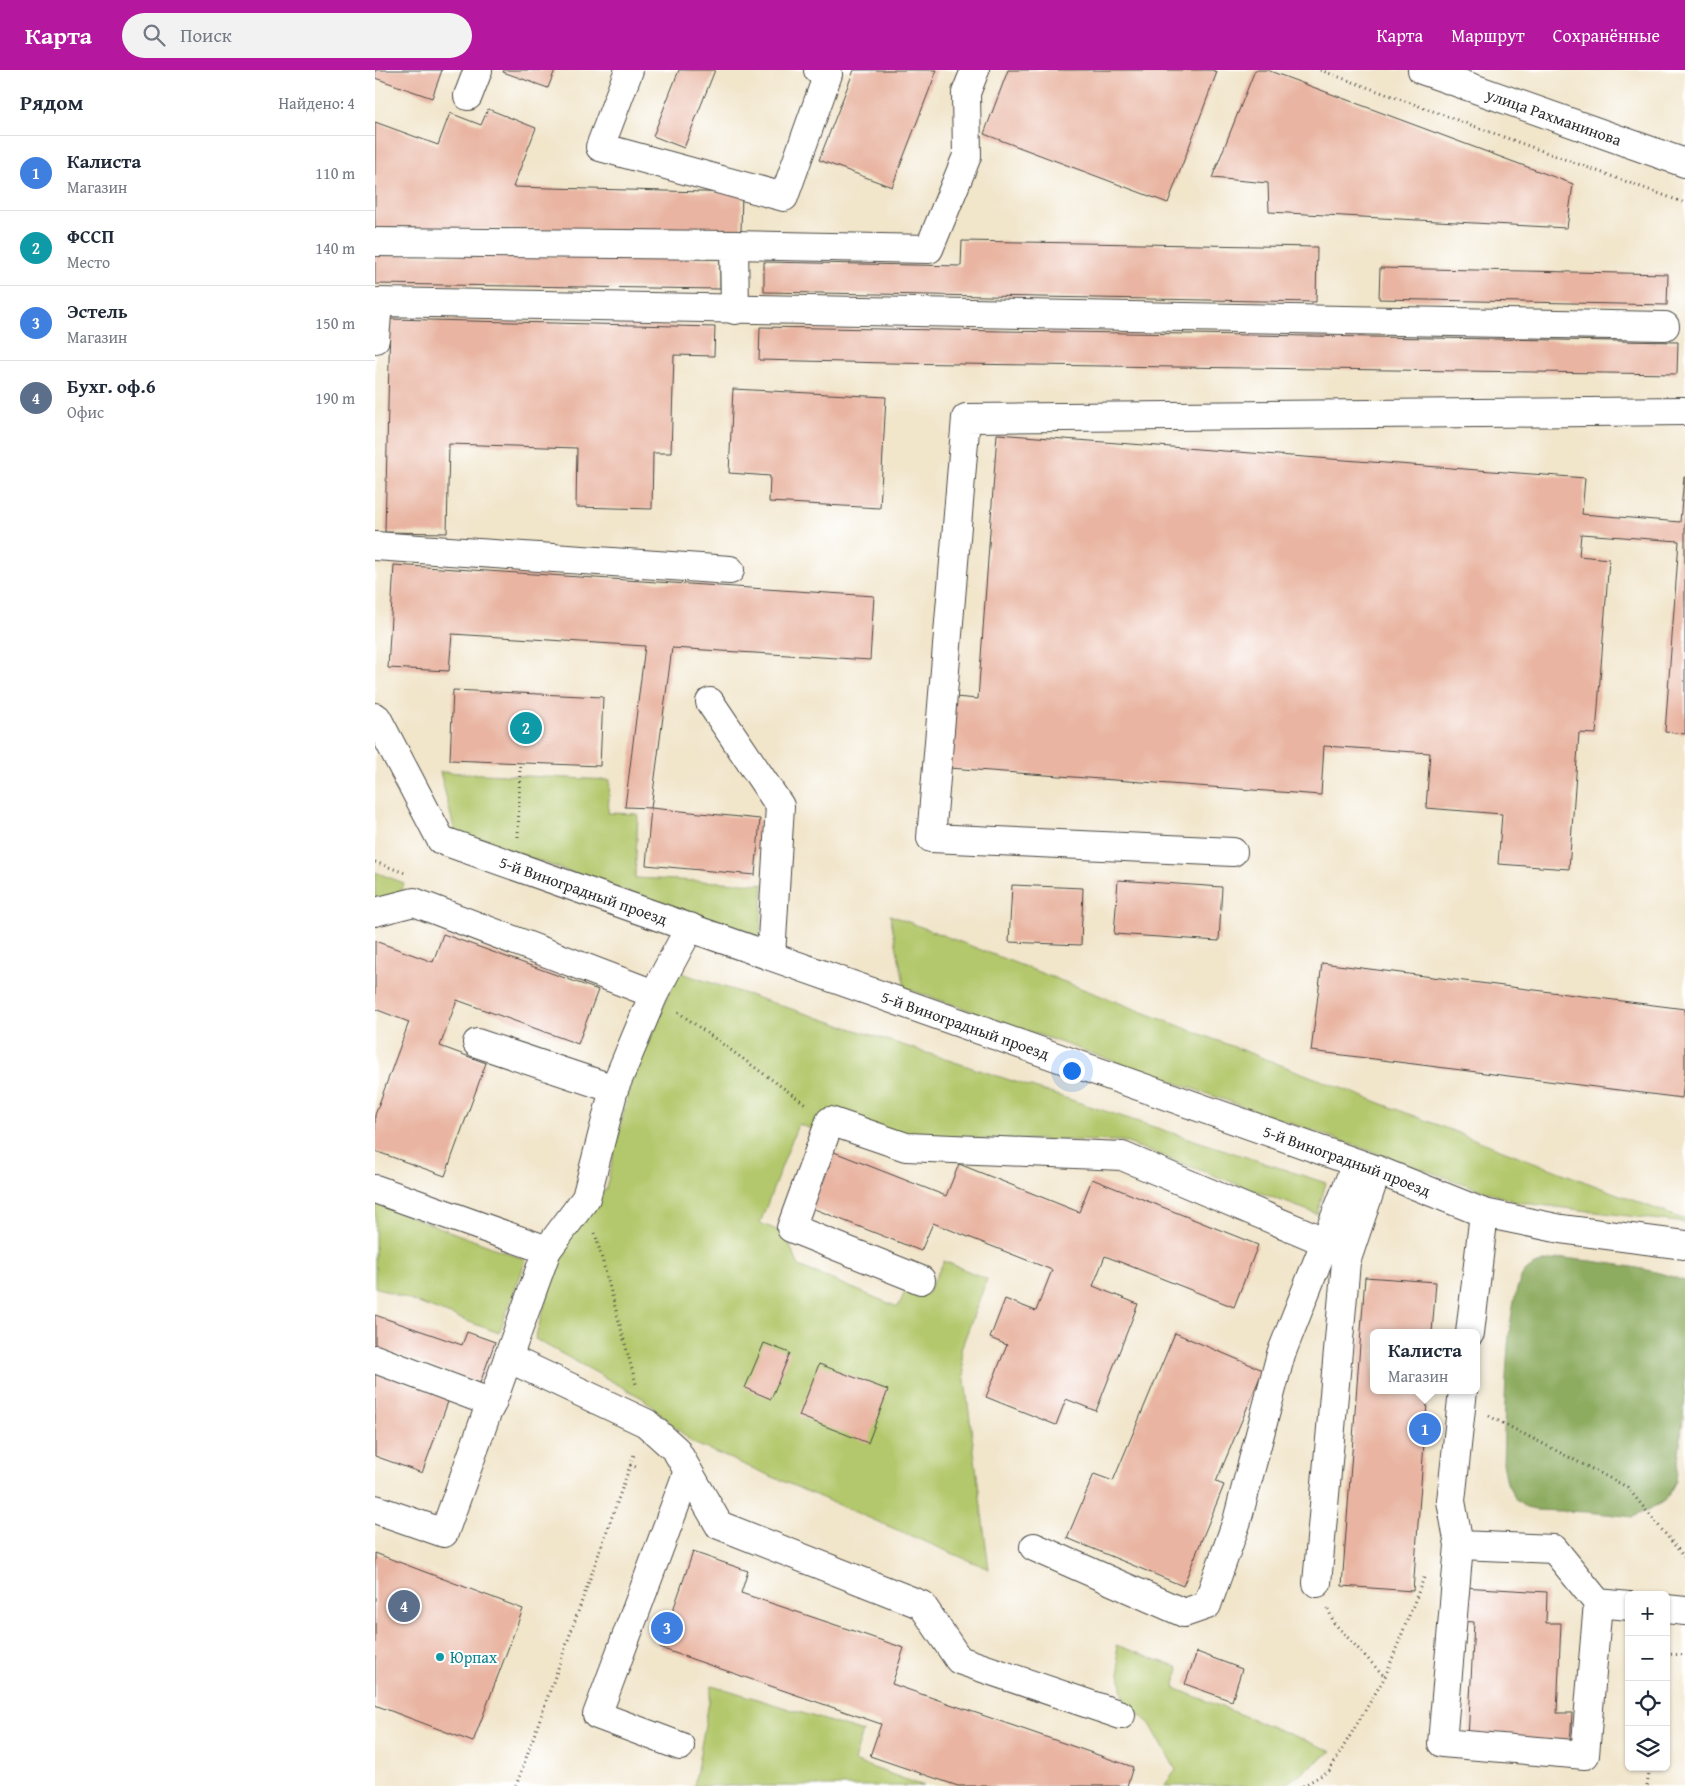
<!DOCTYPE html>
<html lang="ru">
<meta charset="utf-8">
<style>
:root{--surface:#fff;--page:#f2f2f3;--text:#1f2937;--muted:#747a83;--line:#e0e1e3;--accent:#b5179e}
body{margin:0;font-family:"Gentium Book Plus",serif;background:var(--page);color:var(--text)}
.controls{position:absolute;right:15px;bottom:15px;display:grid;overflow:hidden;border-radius:8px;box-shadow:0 1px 4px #0004}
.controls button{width:45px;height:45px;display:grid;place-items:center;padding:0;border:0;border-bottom:1px solid var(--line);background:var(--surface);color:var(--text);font:25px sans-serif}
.you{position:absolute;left:696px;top:1000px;width:18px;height:18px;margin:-12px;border:4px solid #fff;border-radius:50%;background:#1a73e8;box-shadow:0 0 0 8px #1a73e833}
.badge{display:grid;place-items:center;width:32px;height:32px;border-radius:50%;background:var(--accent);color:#fff;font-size:16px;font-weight:700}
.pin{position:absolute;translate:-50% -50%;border:2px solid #fff;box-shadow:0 1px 5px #0006}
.popup{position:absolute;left:995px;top:1259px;width:110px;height:65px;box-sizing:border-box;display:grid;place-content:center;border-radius:8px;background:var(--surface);filter:drop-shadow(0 1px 4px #0005);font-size:16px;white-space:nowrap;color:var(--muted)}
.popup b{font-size:19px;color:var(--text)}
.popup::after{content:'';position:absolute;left:50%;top:100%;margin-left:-10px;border:10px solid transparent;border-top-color:var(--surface)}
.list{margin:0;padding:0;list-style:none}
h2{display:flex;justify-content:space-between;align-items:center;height:65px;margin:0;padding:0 20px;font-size:21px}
h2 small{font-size:16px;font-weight:400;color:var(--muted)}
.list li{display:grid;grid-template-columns:32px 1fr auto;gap:15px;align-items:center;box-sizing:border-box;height:75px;padding:0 20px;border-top:1px solid var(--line)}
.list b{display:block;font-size:19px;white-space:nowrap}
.list p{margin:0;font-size:16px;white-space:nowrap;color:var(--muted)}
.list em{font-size:16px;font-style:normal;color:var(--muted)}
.icon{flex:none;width:28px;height:28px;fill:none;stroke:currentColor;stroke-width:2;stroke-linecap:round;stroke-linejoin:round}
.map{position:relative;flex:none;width:1310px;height:1716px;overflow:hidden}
header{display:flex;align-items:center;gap:30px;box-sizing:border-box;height:70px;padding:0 25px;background:var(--accent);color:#fff}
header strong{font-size:24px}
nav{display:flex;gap:28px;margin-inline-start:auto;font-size:18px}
.search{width:350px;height:45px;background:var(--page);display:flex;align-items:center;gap:12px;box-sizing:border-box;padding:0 18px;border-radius:28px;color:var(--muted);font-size:19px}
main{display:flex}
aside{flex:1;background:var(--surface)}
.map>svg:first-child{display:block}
.green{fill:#b3c86c;stroke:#6f7a4c}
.forest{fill:#8eac60;stroke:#5c6c46}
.building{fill:#e9b5a2}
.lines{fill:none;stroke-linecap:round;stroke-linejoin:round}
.minor-casing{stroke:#494743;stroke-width:30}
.path{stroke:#494743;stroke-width:3;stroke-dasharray:1 4;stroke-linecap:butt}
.minor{stroke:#fff;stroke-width:28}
.culture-dot{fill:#0f9aa8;stroke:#fff;stroke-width:2}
.labels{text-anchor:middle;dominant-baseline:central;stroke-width:4;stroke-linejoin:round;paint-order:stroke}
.street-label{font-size:16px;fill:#2b2b2b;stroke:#fff}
.culture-label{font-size:16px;fill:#0d838f;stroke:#fff;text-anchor:start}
</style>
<header>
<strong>Карта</strong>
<div class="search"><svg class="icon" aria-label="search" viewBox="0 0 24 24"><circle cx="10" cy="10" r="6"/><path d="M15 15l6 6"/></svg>Поиск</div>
<nav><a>Карта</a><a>Маршрут</a><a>Сохранённые</a></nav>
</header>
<main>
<aside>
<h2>Рядом<small>Найдено: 4</small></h2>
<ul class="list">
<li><span class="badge" style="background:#3f7fe0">1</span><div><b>Калиста</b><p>Магазин</p></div><em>110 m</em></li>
<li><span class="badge" style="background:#0f9aa8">2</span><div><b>ФССП</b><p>Место</p></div><em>140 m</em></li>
<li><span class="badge" style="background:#3f7fe0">3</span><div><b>Эстель</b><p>Магазин</p></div><em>150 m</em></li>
<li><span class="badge" style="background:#5c6f8a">4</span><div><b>Бухг. оф.6</b><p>Офис</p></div><em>190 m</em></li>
</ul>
</aside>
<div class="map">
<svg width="1310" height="1716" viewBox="0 0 1310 1716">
<rect width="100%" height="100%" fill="#fff"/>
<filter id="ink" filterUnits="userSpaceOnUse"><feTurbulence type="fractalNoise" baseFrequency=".02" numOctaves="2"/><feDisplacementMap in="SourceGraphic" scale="10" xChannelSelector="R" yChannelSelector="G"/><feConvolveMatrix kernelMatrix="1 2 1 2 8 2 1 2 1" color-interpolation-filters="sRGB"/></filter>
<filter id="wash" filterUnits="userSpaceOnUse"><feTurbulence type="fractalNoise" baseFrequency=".0096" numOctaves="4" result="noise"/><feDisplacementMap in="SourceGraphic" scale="20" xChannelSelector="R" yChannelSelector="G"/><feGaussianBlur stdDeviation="1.12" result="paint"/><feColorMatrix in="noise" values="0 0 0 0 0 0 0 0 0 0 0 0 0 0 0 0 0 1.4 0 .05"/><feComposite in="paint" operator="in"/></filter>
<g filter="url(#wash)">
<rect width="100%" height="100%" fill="#f1e5ca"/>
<path class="green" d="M65,702L235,710L233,743L263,744L260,808L388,814L385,868L80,762Z
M0,802L29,813L23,832L0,836Z
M515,845L1310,1150V1153L1141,1132L530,918Z
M303,902L951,1113L942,1144L747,1071L529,1068L447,1063L423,1054L385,1153L409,1163L424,1196L523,1237L533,1215L552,1224L569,1191L612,1209L586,1279L614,1499L318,1373L269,1329L160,1269L188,1170L231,1119L254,1018Z
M0,1133L151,1190L124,1263L0,1217Z
M741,1575L804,1598L799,1618L957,1681L908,1716H789L801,1700L775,1654L749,1631Z
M337,1615L488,1662L479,1691L549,1716H319Z"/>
<path class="forest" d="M1189,1188C1231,1193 1269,1196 1310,1211V1329L1301,1411L1290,1431L1258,1447L1213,1442L1160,1440L1151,1438L1141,1430L1132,1413L1128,1393C1130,1357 1129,1225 1150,1202C1160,1192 1175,1191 1189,1188Z"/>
<g id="blocks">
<path class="building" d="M0,0H67L57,28L0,8Z
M129,0H180L173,18L128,2Z
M304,0H340L309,78L278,66Z
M479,0H562L517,117L444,90Z
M633,0H837L842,2L793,133L609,64Z
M880,0H892L1198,114L1192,158L894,142L893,113L837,108Z
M113,39L161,58L138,117L367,123L366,161L0,158V52L63,75L75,43L106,55Z
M587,171L942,177L941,232L389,222V192L586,196Z
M0,184L345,189V219L0,214Z
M1005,198L1293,204L1292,235L1004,229Z
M15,249L340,257L339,286L299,285L296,383H278L277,439L201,437L202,378L74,374L72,463L10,462Z
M385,257L1303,272L1302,304L513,293L384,290Z
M358,319L511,327L505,438L394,432L395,406L354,403Z
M622,364L1210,408L1207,444L1305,452L1309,407H1310V664L1290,662L1304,471L1206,464L1204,486L1234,489L1221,664L1204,663L1194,799L1123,794L1127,744L1051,738L1055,683L949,676L946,725L574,698L580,627L603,629Z
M19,495L499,526L495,590L297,578L276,738L250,737L270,576L77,564L74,601L13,598Z
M78,620L228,627L225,696L75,690Z
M276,738L385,749L380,805L271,795Z
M743,810L847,817L844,871L739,864Z
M637,815L708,818L706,875L634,872Z
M68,864L223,920L203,974L82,930L65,976L111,993L70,1106L0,1081V1045L34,952L0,939V871L58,892Z
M947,893L1310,939V1002L1307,1028L936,981Z
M459,1082L571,1126L584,1094L704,1142L717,1109L883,1175L859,1237L730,1186L718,1216L763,1234L721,1341L691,1329L681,1355L611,1327L632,1275L615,1268L630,1229L661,1241L677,1200L558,1153L546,1181L437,1138Z
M990,1207L1061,1212L1057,1263H999V1320H1053L1038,1521L967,1516Z
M0,1245L87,1275L92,1262L120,1272L105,1313L0,1277Z
M800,1263L888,1300L841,1412L849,1415L808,1516L692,1468L719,1404L738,1411Z
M389,1273L415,1283L396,1329L370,1318Z
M444,1294L513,1320L493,1373L424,1346Z
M0,1302L74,1329L47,1403L0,1386Z
M318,1482L373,1501L366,1523L529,1578L517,1614L758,1697L752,1716H583L495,1686L506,1654L285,1578Z
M0,1483L148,1539L98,1672L0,1635Z
M1087,1517L1172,1522L1171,1553H1186L1182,1643H1197L1195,1675L1093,1669L1099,1552L1085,1551Z
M822,1582L867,1599L857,1631L810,1614Z"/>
</g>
</g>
<g filter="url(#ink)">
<use href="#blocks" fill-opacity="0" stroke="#494743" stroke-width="1"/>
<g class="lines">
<defs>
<g id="minor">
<path d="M254,0L225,77L409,127L453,4L443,0"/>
<path id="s1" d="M1047,0L1310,93"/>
<path d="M93,26L103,0"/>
<path d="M0,172L359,175L360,240"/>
<path d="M359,175L554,179L592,86L591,23L600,0"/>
<path d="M0,269L3,232L1290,256"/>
<path d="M0,476L355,500"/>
<path d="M335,632L405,736L396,886"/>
<path id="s2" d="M0,647L2,648L66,770L1002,1100L1109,1143L1186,1159L1310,1175"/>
<path d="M858,782L556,768L591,348L1310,341"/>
<path d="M0,842L39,832L279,924"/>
<path d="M102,973L239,1019"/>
<path d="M0,1119L172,1180"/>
<path d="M546,1210L416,1158L455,1051L531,1077L747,1086L951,1172"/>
<path d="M1095,1263L1109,1143"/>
<path d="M133,1288L172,1180L211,1128L239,1019L279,924L315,857"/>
<path d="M0,1289L117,1333L133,1288L271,1353L301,1380L344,1455L547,1535L584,1590L746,1645"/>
<path d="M1088,1320L1076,1431L1084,1475L1067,1673L1210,1685L1223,1533"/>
<path d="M0,1439L69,1463L112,1343L117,1333"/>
<path d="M1084,1475L1179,1479L1223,1533L1254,1536"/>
<path d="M659,1477L809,1543L832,1535L862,1451L906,1284L981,1094"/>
<path d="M942,1513L971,1192L1002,1100"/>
<path d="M1291,1539L1310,1541"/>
<path d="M305,1676L222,1645L313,1401"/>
</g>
</defs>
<use href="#minor" class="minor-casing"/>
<path class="path" d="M945,0L1310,133
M143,767L145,693
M0,792L30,803
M303,942L432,1035
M220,1163L261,1314
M1114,1346L1252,1417L1310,1488
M255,1395L264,1398
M953,1539L959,1553L1010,1607
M1291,1584L1310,1585
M141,1716L260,1382
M928,1716L954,1701L1010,1607L1050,1505
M1272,1716L1275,1697"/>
<use href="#minor" class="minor"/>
</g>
</g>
<circle class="culture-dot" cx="65" cy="1587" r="5"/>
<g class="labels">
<g class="street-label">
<text stroke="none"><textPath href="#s1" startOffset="140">улица Рахманинова</textPath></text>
<text stroke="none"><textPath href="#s2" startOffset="291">5-й Виноградный проезд</textPath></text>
<text stroke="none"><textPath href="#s2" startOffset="696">5-й Виноградный проезд</textPath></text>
<text stroke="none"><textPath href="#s2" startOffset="1101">5-й Виноградный проезд</textPath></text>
</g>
<g class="culture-label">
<text x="75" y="1587">Юрпах</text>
</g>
</g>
</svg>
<div class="controls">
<button>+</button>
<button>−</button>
<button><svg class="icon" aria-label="locate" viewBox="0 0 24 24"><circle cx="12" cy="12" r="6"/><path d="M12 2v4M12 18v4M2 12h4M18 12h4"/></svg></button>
<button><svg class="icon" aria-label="layers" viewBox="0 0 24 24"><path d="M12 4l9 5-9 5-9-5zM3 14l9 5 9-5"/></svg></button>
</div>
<div class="you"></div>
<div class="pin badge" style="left:1050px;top:1359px;background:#3f7fe0">1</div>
<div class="popup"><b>Калиста</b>Магазин</div>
<div class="pin badge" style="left:151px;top:658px;background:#0f9aa8">2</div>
<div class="pin badge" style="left:292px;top:1558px;background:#3f7fe0">3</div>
<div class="pin badge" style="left:29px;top:1536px;background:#5c6f8a">4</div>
</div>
</main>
